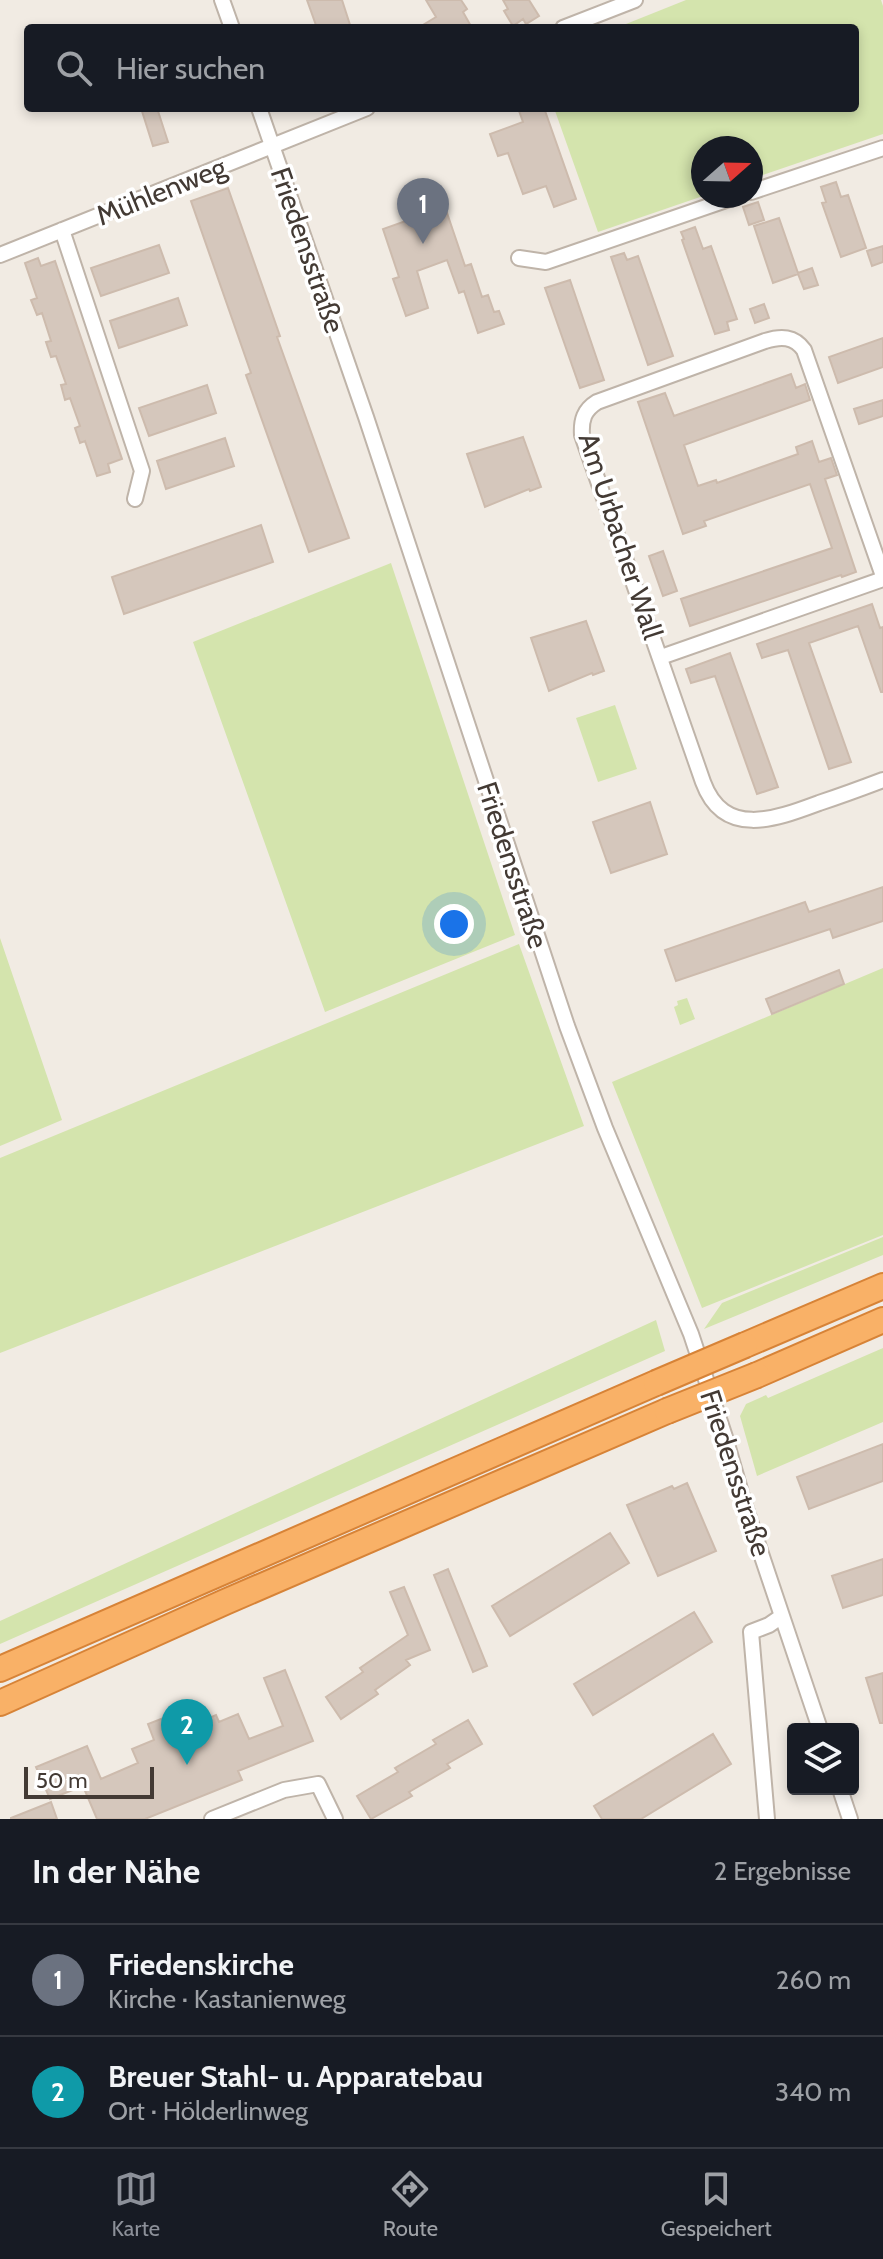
<!DOCTYPE html>
<html lang="de">
<meta charset="utf-8">
<style>
:root{--surface:#171b24;--page:#20242c;--text:#f1f3f6;--muted:#9ea1a6;--line:#363941;--accent:#8c9099}
body{margin:0;font-family:Cabin,sans-serif;background:var(--page);color:var(--text)}
.controls{position:absolute;right:24px;bottom:24px;display:grid;overflow:hidden;border-radius:8px;box-shadow:0 4px 12px #0003}
.controls button{width:72px;height:72px;display:grid;place-items:center;padding:0;border:0;border-bottom:2px solid var(--line);background:var(--surface);color:var(--text);font:40px sans-serif}
.compass{position:absolute;left:691px;top:136px;width:72px;height:72px;border-radius:50%;background:var(--surface);box-shadow:0 4px 12px #0003;rotate:70deg}
.scale{position:absolute;left:24px;bottom:20px;width:130px;box-sizing:border-box;padding-left:8px;border:4px solid #433a34;border-top:0;font-size:22px;line-height:28px;white-space:nowrap;color:#433a34;-webkit-text-stroke:6px #fff;paint-order:stroke}
.you{position:absolute;left:454px;top:924px;width:28px;height:28px;margin:-20px;border:6px solid #fff;border-radius:50%;background:#1a73e8;box-shadow:0 0 0 12px #1a73e833}
.badge{display:grid;place-items:center;width:52px;height:52px;border-radius:50%;background:var(--accent);color:#fff;font-size:26px;font-weight:700}
.pin{position:absolute;translate:-50% -66px;filter:drop-shadow(0 2px 4px #0008)}
.pin::after{content:'';position:absolute;top:42px;width:28px;height:24px;background:inherit;clip-path:polygon(0 0,100% 0,50% 100%)}
.list{margin:0;padding:0;list-style:none}
h2{display:flex;justify-content:space-between;align-items:center;height:104px;margin:0;padding:0 32px;font-size:34px}
h2 small{font-size:26px;font-weight:400;color:var(--muted)}
.list li{display:grid;grid-template-columns:52px 1fr auto;gap:24px;align-items:center;box-sizing:border-box;height:112px;padding:0 32px;border-top:2px solid var(--line)}
.list b{display:block;font-size:30px;white-space:nowrap}
.list p{margin:0;font-size:26px;white-space:nowrap;color:var(--muted)}
.list em{font-size:26px;font-style:normal;color:var(--muted)}
.icon{flex:none;width:44px;height:44px;fill:none;stroke:currentColor;stroke-width:2;stroke-linecap:round;stroke-linejoin:round}
.map{position:relative;flex:none;width:883px;height:1819px;overflow:hidden}
.search{position:absolute;background:var(--surface);box-shadow:0 4px 12px #0003;left:24px;right:24px;top:24px;height:88px;display:flex;align-items:center;gap:20px;box-sizing:border-box;padding:0 28px;border-radius:8px;color:var(--muted);font-size:30px}
.sheet{height:328px;background:var(--surface)}
nav{display:flex;justify-content:space-around;align-items:center;box-sizing:border-box;height:112px;border-top:2px solid var(--line);background:var(--surface);font-size:22px;color:var(--muted)}
nav a{display:grid;justify-items:center;gap:4px}
nav .on{color:var(--accent)}
.map>svg:first-child{display:block}
.green{fill:#d4e4ad}
.building{fill:#d5c7bc;stroke:#cdbbad;stroke-width:2}
.lines{fill:none;stroke-linecap:round;stroke-linejoin:round}
.minor-casing{stroke:#bfb4a9;stroke-width:18}
.motorway-casing{stroke:#d78337;stroke-width:28}
.minor{stroke:#fff;stroke-width:14}
.motorway{stroke:#f9b167;stroke-width:24}
.motorway-bridge-casing{stroke:#d78337;stroke-width:28;stroke-linecap:butt}
.motorway-bridge{stroke:#f9b167;stroke-width:24}
.labels{text-anchor:middle;dominant-baseline:central;stroke-width:7;stroke-linejoin:round;paint-order:stroke}
.street-label{font-size:28px;fill:#433a34;stroke:#fff}
</style>
<div class="map">
<svg width="883" height="1819" viewBox="0 0 883 1819">
<rect width="100%" height="100%" fill="#f1ebe3"/>
<path class="green" d="M686,0H881L883,6V134L751,179V148H703V196L598,232L554,108H855V28H616Z
M391,563L515,935L325,1012L193,642Z
M615,705L637,769L598,782L576,718Z
M0,938L62,1120L0,1146Z
M519,944L584,1126L0,1353V1158Z
M883,968V1235L702,1308L612,1082Z
M687,998L695,1019L680,1025L674,1007L678,1005L677,1001Z
M883,1237V1255L704,1329L722,1303Z
M656,1320L665,1351L0,1644V1621Z
M883,1348V1422L757,1476L740,1416L746,1404L766,1395L768,1398Z"/>
<path class="building" d="M307,0H342L351,28H317Z
M426,0H461L467,9L463,12L472,28H418L436,17Z
M503,0H529L539,16L526,24L523,19L513,26L504,11L508,9Z
M141,108H157L168,142L153,146Z
M518,108H544L576,199L554,207L546,186L523,194L508,153L498,156L490,134L523,122Z
M836,182L841,197L848,195L866,248L841,257L822,203L826,202L821,187Z
M228,188L280,336L277,337L349,538L309,552L246,375L251,373L191,201Z
M758,202L764,220L749,225L743,207Z
M445,207L465,266L471,264L482,297L488,295L494,312L499,311L504,324L478,333L464,291L459,293L447,260L417,271L428,308L406,316L393,279L399,277L383,229Z
M779,218L798,273L812,268L818,285L804,289L798,274L773,283L754,226Z
M695,227L703,249L711,246L737,319L727,322L729,330L715,334L682,240L684,239L681,232Z
M159,245L169,273L101,296L91,268Z
M883,246V262L872,266L867,251Z
M624,253L627,260L638,256L673,356L648,365L611,257Z
M38,258L41,266L55,261L122,459L108,464L110,472L97,476L85,441L80,443L75,428L80,426L70,398L65,400L61,385L66,384L56,356L51,357L46,342L51,341L42,313L37,315L31,300L37,298L25,263Z
M570,280L604,380L580,388L545,288Z
M178,298L187,325L119,348L110,321Z
M764,304L769,318L755,323L750,309Z
M883,338V367L838,383L829,357Z
M791,374L796,388L805,384L810,400L684,445L698,486L716,480L717,483L798,454L796,447L812,441L819,462L831,458L837,475L825,479L856,572L842,577L841,575L690,626L681,599L832,548L810,484L704,521L706,526L683,534L638,402L665,393L674,416Z
M207,385L216,413L149,436L139,408Z
M883,400V416L859,424L854,409Z
M523,437L541,487L530,491L529,489L485,507L467,454Z
M225,438L234,466L166,489L157,461Z
M261,525L273,562L124,614L112,577Z
M663,551L677,591L663,596L649,556Z
M872,604L880,628L883,627V692H881L858,626L809,643L851,762L829,769L788,650L762,658L757,644Z
M586,621L604,671L593,675L592,673L549,691L531,638Z
M730,653L778,787L757,794L715,676L691,683L686,669Z
M650,802L667,854L611,873L593,822Z
M883,887V921L833,938L830,929L676,981L665,950L805,902L809,912Z
M839,970L844,984L772,1014L766,999Z
M883,1444V1481L809,1509L797,1477Z
M687,1483L716,1551L658,1576L627,1505L672,1486L674,1489Z
M610,1533L629,1563L510,1636L492,1606Z
M883,1559V1595L843,1608L832,1576Z
M448,1569L487,1666L473,1672L434,1575Z
M404,1587L430,1650L406,1660L410,1665L375,1690L378,1694L341,1719L326,1697L363,1672L360,1668L408,1635L390,1592Z
M694,1612L712,1642L593,1715L574,1684Z
M285,1670L313,1741L238,1771L242,1780L145,1819H97L83,1786L50,1799L36,1767L87,1746L101,1779L138,1763L132,1749L154,1740L148,1724L189,1708L195,1724L216,1715L219,1722L238,1714L249,1739L283,1726L264,1678Z
M883,1673V1723H880L866,1678Z
M468,1720L482,1744L447,1764L450,1768L409,1792L412,1796L371,1819L357,1796L398,1772L395,1768L436,1744L433,1740Z
M713,1734L731,1764L641,1819H602L594,1806Z
M51,1802L57,1819H11V1818Z"/>
<g class="lines">
<defs>
<path id="minor" d="M222,0L232,28
M563,28L635,0
M259,108L366,417L567,1026L605,1128L691,1334L725,1437L743,1500L820,1729
M751,192L883,148
M62,230L142,471L135,499
M0,255L367,108
M519,258L546,262L738,196
M883,576L804,350C794,336 781,336 765,341L597,402C584,410 581,420 582,435L703,782C724,839 776,819 819,803C840,796 862,788 883,780
M661,657L883,579
M840,1789L850,1819
M212,1819L284,1790L318,1784L335,1819
M767,1819L751,1632L769,1625L782,1616"/>
<path id="motorway" d="M745,1345L883,1286
M757,1375L883,1320
M0,1669L656,1383
M0,1703L225,1602L667,1411"/>
</defs>
<use href="#minor" class="minor-casing"/>
<use href="#motorway" class="motorway-casing"/>
<use href="#minor" class="minor"/>
<use href="#motorway" class="motorway"/>
<defs>
<path id="motorway-bridge" d="M656,1383L745,1345
M667,1411L757,1375"/>
</defs>
<use href="#motorway-bridge" class="motorway-bridge-casing"/>
<use href="#motorway-bridge" class="motorway-bridge"/>
</g>
<g class="labels">
<g class="street-label">
<text transform="translate(161 191) rotate(-22)">Mühlenweg</text>
<text transform="translate(308 250) rotate(71)">Friedensstraße</text>
<text transform="translate(621 536) rotate(72)">Am Urbacher Wall</text>
<text transform="translate(513 865) rotate(72)">Friedensstraße</text>
<text transform="translate(736 1473) rotate(72)">Friedensstraße</text>
</g>
</g>
</svg>
<div class="controls">
<button><svg class="icon" aria-label="layers" viewBox="0 0 24 24"><path d="M12 4l9 5-9 5-9-5zM3 14l9 5 9-5"/></svg></button>
</div>
<svg class="compass" viewBox="-18 -18 36 36"><path d="M0-13l5 13h-10z" fill="#e53935"/><path d="M0 13l5-13h-10z" fill="#9ea1a6"/></svg>
<div class="scale">50 m</div>
<div class="you"></div>
<div class="pin badge" style="left:423px;top:244px;background:#6b7280">1</div>
<div class="pin badge" style="left:187px;top:1765px;background:#0f9aa8">2</div>
<div class="search"><svg class="icon" aria-label="search" viewBox="0 0 24 24"><circle cx="10" cy="10" r="6"/><path d="M15 15l6 6"/></svg>Hier suchen</div>
</div>
<section class="sheet">
<h2>In der Nähe<small>2 Ergebnisse</small></h2>
<ul class="list">
<li><span class="badge" style="background:#6b7280">1</span><div><b>Friedenskirche</b><p>Kirche · Kastanienweg</p></div><em>260 m</em></li>
<li><span class="badge" style="background:#0f9aa8">2</span><div><b>Breuer Stahl- u. Apparatebau</b><p>Ort · Hölderlinweg</p></div><em>340 m</em></li>
</ul>
</section>
<nav>
<a class="on"><svg class="icon" aria-label="map" viewBox="0 0 24 24"><path d="M3 6l6-2 6 2 6-2v14l-6 2-6-2-6 2zM9 4v14M15 6v14"/></svg>Karte</a>
<a><svg class="icon" aria-label="directions" viewBox="0 0 24 24"><path d="M12 3l9 9-9 9-9-9zM9 14v-3h6M13 9l2 2-2 2"/></svg>Route</a>
<a><svg class="icon" aria-label="saved" viewBox="0 0 24 24"><path d="M7 4h10v16l-5-4-5 4z"/></svg>Gespeichert</a>
</nav>
